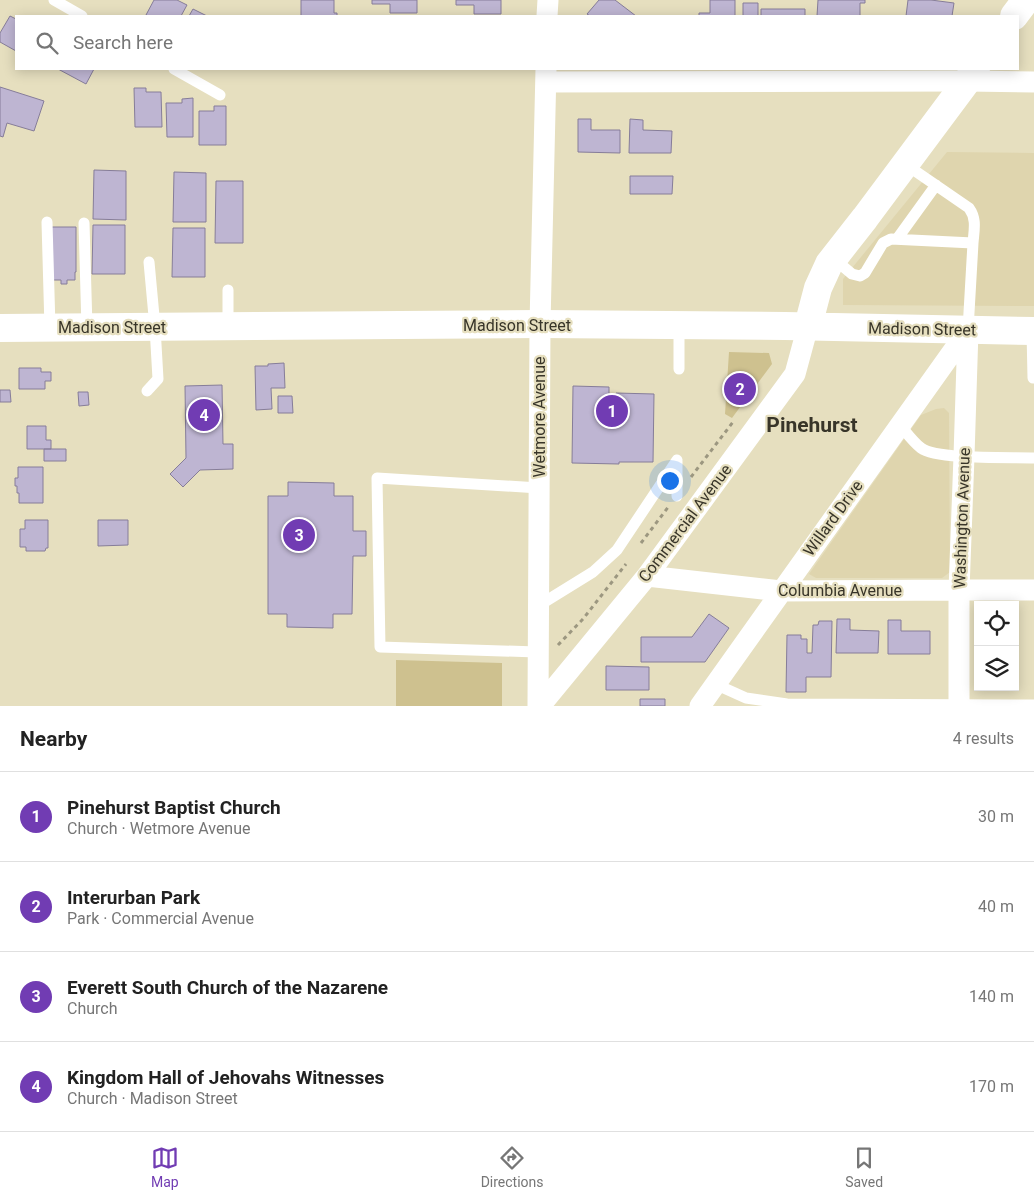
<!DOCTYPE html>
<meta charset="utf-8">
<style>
:root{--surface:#fff;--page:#f6f6f6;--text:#222;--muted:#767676;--line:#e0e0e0;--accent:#713cb3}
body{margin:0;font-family:Roboto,sans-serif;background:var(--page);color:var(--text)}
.controls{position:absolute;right:15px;bottom:15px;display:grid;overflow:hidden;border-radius:0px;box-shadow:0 2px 12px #0003}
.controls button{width:45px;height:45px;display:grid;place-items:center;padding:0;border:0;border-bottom:1px solid var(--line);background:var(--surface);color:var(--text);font:25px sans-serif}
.you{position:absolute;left:669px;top:480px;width:18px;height:18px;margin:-12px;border:4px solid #fff;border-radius:50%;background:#1a73e8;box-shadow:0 0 0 8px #1a73e833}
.badge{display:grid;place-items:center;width:32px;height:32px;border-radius:50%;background:var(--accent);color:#fff;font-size:16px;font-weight:700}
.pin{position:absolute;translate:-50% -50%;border:2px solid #fff;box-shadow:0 1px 5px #0006}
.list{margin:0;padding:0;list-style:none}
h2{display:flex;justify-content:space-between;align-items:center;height:65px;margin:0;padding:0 20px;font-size:21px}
h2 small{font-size:16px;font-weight:400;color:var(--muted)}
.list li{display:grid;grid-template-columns:32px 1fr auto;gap:15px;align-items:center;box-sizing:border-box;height:90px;padding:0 20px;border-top:1px solid var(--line)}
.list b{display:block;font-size:19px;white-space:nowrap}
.list p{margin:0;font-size:16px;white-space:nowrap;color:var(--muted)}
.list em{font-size:16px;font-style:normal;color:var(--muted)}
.icon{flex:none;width:28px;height:28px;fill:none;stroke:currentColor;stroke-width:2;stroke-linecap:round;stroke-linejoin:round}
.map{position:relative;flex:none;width:1034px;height:706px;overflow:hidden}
.search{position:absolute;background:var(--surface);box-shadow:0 2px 12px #0003;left:15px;right:15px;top:15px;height:55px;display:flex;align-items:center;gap:12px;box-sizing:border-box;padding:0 18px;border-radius:0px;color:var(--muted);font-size:19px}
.sheet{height:425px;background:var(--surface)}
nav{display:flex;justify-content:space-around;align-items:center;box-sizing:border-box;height:70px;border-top:1px solid var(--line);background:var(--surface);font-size:14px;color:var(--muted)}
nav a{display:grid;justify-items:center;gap:2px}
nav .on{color:var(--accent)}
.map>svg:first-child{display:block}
.built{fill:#dfd5ae}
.green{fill:#cec18f}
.building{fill:#beb5d2;stroke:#867d99}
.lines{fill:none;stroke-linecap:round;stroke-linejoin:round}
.path{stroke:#9c9780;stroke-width:3;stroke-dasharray:4 4;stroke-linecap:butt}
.lane{stroke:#fff;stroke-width:11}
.street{stroke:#fff;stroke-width:21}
.secondary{stroke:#fff;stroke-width:28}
.labels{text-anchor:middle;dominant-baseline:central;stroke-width:4.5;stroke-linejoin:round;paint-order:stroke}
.street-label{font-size:16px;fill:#383529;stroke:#e6dfbf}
.district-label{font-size:21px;font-weight:bold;fill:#383529;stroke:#e6dfbf}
</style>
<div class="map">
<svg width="1034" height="706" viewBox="0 0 1034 706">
<rect width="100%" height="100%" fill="#e6dfbf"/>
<path class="built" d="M947,152L1034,153V306L843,305V279Z
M944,408L949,413L950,572L942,578H816L809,574L921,415L936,409Z"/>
<path class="green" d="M729,352L769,353L772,364L732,418L725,414Z
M396,660L502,663V706H396Z"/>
<path class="building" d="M154,0H177L187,5L181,16H148L146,15Z
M301,0H334V13H337V16H301Z
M372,0H417V13H390V4H372Z
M456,0H501V14H474V5H456Z
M599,0H615L636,16H590L587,14Z
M710,0H735V16H699V13H710Z
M818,0H865V3H860V16H817Z
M908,0H931L954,3L952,16H906Z
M743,3H758V16H743Z
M193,9L207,16H189Z
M761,9H805V16H761Z
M10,16L16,19V51L0,42V33Z
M58,69H94L86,84Z
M0,87L44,101L34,131L7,123L3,137L0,136Z
M134,88H146V92H161L162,127H135Z
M193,98V137H167L166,103H182V99Z
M214,106H226V145H199V111H214Z
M578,119H591V130H620V153L578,152Z
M630,119L643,120V130L672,131L671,153H629Z
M94,170L126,171V220L93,219Z
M174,172L206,173V222H173Z
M630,176H673L672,194H630Z
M216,181H243V243H215Z
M93,225H125V274H92Z
M50,227H76V272H75V280H67V284H61V280H52Z
M173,228H205V277H172Z
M284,363L285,388H271L272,409L256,410L255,366H268V364Z
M19,368H41V372H51V381H45V389H19Z
M222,385L223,444H233V469L200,470L183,487L170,474L186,458L185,386Z
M573,386L609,387V401H616V393L654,394L653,462H619V464L572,463Z
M0,390H10L11,402H0Z
M78,392H88L89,405L79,406Z
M278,396H292L293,413H278Z
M27,426H46V440H51V449H27Z
M44,449H66V461H44Z
M18,467H43V503H19V493H17V486H15V478H18Z
M288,482L334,483V496H353V531H366V556H353L352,614H333V628L287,627V614H268V496H288Z
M25,520H48V548H46L45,551H26V547H20V529H25Z
M98,520H128V545L98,546Z
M709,614L729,628L705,662H641V637H692Z
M837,619H850V630L879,631L878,653H836Z
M888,620H901V631H930V654H888Z
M819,621H832L831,677H806V692H786L787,635H801V639H807V653H812L813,625H818Z
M606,666L649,667V690H606Z
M640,699H665V706H640Z"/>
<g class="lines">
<path class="path" d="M691,477L733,422
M641,543L669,506
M558,645L583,619L626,564"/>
<path class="lane" d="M54,0L82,16
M174,69L220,95
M905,164L969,208C977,219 974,230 973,243
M47,222L50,328
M84,223L87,328
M897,239L936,185
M833,258L852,274L860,276L865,273L883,243L891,239L973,243L968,330
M228,326V290
M1032,331L1033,378
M679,369V325
M147,391L158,379L155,327L149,262
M900,425C906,432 913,442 921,448C937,460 1011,457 1034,458
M677,496V461
M538,606L593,572L617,550L677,460
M537,652L380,647L377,478L539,488
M715,684L746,698L787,704L1034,705"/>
<path class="street" d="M547,16L548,0
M546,82L967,81L1034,82
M647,576L781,591L959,590H1034
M538,706L540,324L546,69
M540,706L647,576L795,374L808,326
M700,706L968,330
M959,706V590L964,456L968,330"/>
<path class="secondary" d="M1014,16L1026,0
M808,326L818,288L829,264L865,218L976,69
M0,328L540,324L785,326L1034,331"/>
</g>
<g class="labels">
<g class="street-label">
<text x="517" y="325">Madison Street</text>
<text x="112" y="327">Madison Street</text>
<text transform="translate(922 329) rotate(1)">Madison Street</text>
<text transform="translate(539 417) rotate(-90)">Wetmore Avenue</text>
<text transform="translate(833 518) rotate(-54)">Willard Drive</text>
<text transform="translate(962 518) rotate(-88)">Washington Avenue</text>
<text transform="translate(685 523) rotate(-53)">Commercial Avenue</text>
<text x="840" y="590">Columbia Avenue</text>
</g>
<g class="district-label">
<text x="812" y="425">Pinehurst</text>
</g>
</g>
</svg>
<div class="controls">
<button><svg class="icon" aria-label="locate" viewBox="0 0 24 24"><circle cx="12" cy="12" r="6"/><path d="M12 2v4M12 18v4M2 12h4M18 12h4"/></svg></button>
<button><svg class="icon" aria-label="layers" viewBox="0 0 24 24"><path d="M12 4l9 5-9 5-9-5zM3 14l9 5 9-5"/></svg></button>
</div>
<div class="you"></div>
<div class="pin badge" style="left:612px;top:411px">1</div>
<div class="pin badge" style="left:740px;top:389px">2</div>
<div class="pin badge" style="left:299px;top:535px">3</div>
<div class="pin badge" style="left:204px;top:415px">4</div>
<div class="search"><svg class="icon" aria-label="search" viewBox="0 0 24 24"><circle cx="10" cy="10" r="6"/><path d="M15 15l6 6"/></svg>Search here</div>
</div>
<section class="sheet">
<h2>Nearby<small>4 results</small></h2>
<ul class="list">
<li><span class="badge">1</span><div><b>Pinehurst Baptist Church</b><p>Church · Wetmore Avenue</p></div><em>30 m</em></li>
<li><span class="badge">2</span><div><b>Interurban Park</b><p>Park · Commercial Avenue</p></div><em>40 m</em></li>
<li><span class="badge">3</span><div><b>Everett South Church of the Nazarene</b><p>Church</p></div><em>140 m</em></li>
<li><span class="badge">4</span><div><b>Kingdom Hall of Jehovahs Witnesses</b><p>Church · Madison Street</p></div><em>170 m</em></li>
</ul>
</section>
<nav>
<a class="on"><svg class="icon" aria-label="map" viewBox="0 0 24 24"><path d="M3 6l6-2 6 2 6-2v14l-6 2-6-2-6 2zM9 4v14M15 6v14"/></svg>Map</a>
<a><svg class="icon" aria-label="directions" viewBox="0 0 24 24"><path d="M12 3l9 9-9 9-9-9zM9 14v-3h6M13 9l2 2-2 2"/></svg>Directions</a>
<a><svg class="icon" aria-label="saved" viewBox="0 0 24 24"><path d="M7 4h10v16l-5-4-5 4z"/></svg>Saved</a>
</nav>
